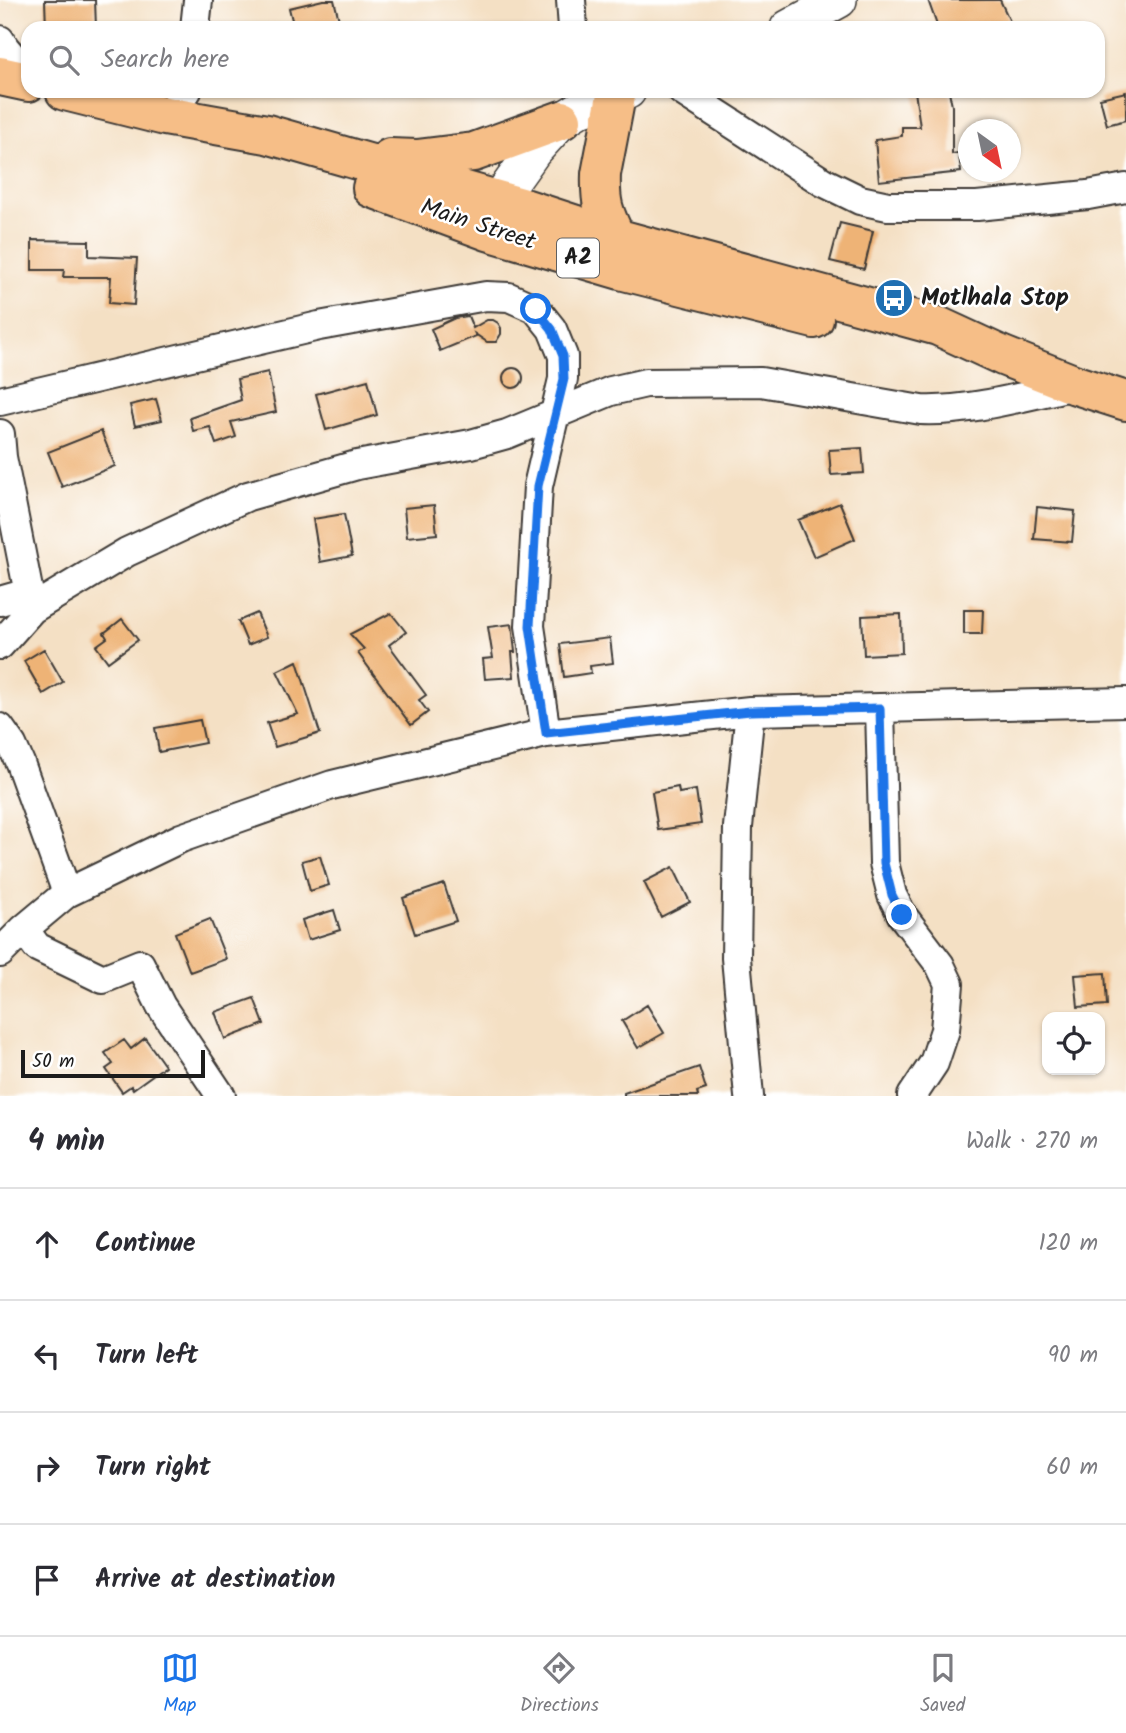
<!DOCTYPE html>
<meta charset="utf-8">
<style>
:root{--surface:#fff;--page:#f7f7f7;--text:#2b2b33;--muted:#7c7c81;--line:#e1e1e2;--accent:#1a73e8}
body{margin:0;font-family:Kalam,sans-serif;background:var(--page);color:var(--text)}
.controls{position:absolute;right:21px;bottom:21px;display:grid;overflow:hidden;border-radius:14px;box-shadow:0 2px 5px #0004}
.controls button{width:63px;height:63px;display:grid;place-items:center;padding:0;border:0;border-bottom:2px solid var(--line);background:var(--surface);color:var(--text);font:35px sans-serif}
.compass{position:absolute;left:958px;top:119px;width:63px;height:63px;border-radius:50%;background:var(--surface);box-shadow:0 2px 5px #0004;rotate:147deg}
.scale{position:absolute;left:21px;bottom:18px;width:184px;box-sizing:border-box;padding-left:7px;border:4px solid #1c1c1c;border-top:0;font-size:19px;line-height:24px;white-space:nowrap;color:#1c1c1c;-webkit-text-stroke:5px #fff;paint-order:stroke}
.stop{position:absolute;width:21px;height:21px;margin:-16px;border:5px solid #1a73e8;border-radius:50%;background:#fff}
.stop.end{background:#1a73e8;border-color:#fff;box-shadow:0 2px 7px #0008}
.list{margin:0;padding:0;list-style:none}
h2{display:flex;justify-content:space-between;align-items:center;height:91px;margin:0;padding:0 28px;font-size:30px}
h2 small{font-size:23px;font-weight:400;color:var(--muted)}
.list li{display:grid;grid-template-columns:46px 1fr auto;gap:21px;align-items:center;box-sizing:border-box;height:112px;padding:0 28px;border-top:2px solid var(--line)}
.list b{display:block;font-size:26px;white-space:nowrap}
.list em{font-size:23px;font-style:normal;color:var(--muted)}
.icon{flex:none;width:38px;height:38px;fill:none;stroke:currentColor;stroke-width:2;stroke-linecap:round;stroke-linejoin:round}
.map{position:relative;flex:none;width:1126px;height:1096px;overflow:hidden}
.search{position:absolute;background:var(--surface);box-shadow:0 2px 5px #0004;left:21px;right:21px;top:21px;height:77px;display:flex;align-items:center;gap:18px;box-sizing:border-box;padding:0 24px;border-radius:21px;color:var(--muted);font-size:26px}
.sheet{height:539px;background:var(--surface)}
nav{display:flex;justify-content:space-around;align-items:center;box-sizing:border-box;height:98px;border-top:2px solid var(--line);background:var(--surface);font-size:19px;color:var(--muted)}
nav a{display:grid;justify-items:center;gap:4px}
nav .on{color:var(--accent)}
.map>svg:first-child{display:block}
.building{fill:#eeb376}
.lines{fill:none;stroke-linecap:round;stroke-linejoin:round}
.minor-casing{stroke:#3c3935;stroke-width:32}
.tertiary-casing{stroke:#3c3935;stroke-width:38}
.trunk-casing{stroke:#3c3935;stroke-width:42}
.minor{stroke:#fff;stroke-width:28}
.tertiary{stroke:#fff;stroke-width:35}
.trunk{stroke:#f6be87;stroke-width:38}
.route{stroke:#1a73e8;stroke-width:9}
.labels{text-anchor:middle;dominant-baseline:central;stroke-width:5;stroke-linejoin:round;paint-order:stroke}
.shield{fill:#fff;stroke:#606060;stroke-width:2}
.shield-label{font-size:23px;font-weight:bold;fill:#1c1c1c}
.street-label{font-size:24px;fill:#1c1c1c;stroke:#fff}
.poi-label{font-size:24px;font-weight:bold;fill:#1c1c1c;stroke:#fff;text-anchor:start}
</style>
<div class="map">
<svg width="1126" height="1096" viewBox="0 0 1126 1096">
<rect width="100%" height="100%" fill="#fff"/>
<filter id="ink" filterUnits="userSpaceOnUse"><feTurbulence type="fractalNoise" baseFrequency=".0143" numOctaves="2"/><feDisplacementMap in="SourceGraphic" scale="14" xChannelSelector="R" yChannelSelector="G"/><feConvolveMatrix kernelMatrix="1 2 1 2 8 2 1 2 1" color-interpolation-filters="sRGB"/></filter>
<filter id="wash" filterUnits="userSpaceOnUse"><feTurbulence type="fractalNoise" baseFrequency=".00686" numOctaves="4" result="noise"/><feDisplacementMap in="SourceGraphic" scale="28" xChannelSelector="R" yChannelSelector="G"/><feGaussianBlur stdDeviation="1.57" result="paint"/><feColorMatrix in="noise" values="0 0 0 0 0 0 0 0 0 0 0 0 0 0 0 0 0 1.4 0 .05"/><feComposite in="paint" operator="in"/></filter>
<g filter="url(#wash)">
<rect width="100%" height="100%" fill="#f4e0c4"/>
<g id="blocks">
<path class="building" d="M45,0H95L96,28H46Z
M323,0H334L341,28H294L289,8Z
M928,0H1000L1013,28H938Z
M915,91H949L952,106V154L959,153L961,172L879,181L875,140L902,136V127H920Z
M1126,92V120L1107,125L1100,98Z
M840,223L873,231L864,269L830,261Z
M32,240L89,241V256L137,258L134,305L109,303L111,277H63L64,270H32Z
M468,316L473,328L487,320H493L498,323L501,328V334L496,342H487L475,334L476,336L440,351L431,329L455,318Z
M503 378a10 10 0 1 1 20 0a10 10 0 1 1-20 0Z
M268,372L276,412L231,422L236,437L216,444L210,427L193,431L190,418L241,400L237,379Z
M368,380L377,415L326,430L316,394Z
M156,399L162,420L135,426L130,405Z
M101,431L115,466L62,487L48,452Z
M862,448L864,473L831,475L829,450Z
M840,503L855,539L814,557L798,520Z
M434,505L437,534L407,537L404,508Z
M1037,507L1075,511L1072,542L1034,539Z
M344,514L352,556L320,562L313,519Z
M964,610H983L982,634H964Z
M257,613L267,637L248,645L238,621Z
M391,613L406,632L389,645L426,695L419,700L428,712L411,725L358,653L364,649L350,634Z
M901,614L902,653L864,655L862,616Z
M122,619L138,640L108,662L96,646L107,638L104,633Z
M512,624L515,652H512L514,677L485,679L483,659L493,658L488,627Z
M610,638L613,663L590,666L591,673L564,677L560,644Z
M44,649L63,682L43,694L24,661Z
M297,661L320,733L275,747L267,723L298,714L277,671Z
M200,720L205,743L159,752L155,728Z
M678,787L679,793L696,790L701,824L658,830L652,792Z
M320,856L329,885L310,891L302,861Z
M673,867L690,902L661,917L644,882Z
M444,884L456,921L415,934L403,898Z
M334,910L340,930L308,940L302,920Z
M210,919L226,959L190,972L175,933Z
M1105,973L1107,1005L1078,1007L1075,975Z
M254,998L264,1024L225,1039L215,1012Z
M647,1005L664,1033L638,1048L622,1021Z
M145,1038L165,1066L133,1089L131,1086L122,1092L106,1069L113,1064L105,1053L124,1040L131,1049Z
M699,1067L706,1089L697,1092L698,1096H624V1093Z"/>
</g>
</g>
<g filter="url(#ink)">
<use href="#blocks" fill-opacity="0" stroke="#3c3935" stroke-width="2"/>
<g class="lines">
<defs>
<path id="minor" d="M571,0L573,28
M195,28L198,0
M0,40L5,48L28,75
M682,91L823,182L860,200L888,206H977L1088,195L1126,188
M165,116L187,91
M0,401L319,326L486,296L509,297L536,309L552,329L563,356V379L538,486L530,626L546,733
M0,434L2,457L32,609
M0,601L28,593
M0,645L32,609L127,552L248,496L357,465L471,444L507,434L611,391L646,383L761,382L921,410C971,412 1027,395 1076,385
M880,708L884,863L892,895L902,915L940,965L949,984L945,1030L934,1063L912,1096
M0,728L12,745L20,763L67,893
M24,929L37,947L103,979L140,964L161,1006L221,1096
M0,953L24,929L67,893L181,838L332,785L546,733L750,711L1126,702
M749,1096L736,958L738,827L750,711"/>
<path id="tertiary" d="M788,28L839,0
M489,227L498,201L533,152L562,120L580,109L628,91"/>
<path id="trunk" d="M0,76L28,82
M65,91L165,116L267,134L521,207L616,238L938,326L1003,356L1076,385L1126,401
M390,158L417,159L474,152L562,120
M372,188L488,231L624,271L814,319
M616,238C603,212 600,203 601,174L616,96"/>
</defs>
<use href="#minor" class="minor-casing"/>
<use href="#tertiary" class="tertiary-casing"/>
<use href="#trunk" class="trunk-casing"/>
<use href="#minor" class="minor"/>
<use href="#tertiary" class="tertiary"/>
<use href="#trunk" class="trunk"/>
</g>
</g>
<g class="lines" filter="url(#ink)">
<path class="route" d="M536,309L552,329L563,356L564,379L538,486L530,626L546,733L750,711L880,708L884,863L892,895L902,915"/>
</g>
<defs>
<symbol id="bus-disc" viewBox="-11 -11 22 22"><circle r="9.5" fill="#1f6fb2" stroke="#fff"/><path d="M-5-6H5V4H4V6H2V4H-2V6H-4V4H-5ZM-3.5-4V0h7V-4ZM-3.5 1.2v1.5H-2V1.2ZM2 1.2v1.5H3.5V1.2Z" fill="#fff"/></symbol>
</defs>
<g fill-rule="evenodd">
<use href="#bus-disc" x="872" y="276" width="44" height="44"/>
</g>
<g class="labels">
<rect class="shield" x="557" y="238.5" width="42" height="39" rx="5"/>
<g class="shield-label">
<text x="578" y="258">A2</text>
</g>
<g class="street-label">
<text transform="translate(478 225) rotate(18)">Main Street</text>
</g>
<g class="poi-label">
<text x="921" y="298">Motlhala Stop</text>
</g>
</g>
</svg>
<div class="controls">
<button><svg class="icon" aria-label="locate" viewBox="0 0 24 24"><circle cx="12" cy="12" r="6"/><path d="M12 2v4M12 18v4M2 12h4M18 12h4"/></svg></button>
</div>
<svg class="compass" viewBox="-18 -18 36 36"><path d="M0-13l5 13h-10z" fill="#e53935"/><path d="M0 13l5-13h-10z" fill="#7c7c81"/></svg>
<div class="scale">50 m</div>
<div class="stop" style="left:536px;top:309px"></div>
<div class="stop end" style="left:902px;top:915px"></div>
<div class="search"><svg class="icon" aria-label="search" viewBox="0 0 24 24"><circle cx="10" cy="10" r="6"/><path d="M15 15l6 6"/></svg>Search here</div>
</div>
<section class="sheet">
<h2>4 min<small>Walk · 270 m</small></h2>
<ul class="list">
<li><svg class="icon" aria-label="ahead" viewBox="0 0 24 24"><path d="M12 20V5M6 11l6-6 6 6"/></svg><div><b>Continue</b></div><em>120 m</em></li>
<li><svg class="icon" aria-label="left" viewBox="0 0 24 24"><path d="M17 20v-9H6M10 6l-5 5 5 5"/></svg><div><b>Turn left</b></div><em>90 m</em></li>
<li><svg class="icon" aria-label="right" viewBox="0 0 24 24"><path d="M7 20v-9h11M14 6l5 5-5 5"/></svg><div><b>Turn right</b></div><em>60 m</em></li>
<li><svg class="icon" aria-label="arrive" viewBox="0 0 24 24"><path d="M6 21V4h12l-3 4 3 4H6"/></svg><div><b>Arrive at destination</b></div></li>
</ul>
</section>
<nav>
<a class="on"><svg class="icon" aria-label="map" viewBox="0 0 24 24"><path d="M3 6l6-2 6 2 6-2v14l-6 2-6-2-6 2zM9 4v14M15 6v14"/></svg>Map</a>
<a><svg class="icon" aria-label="directions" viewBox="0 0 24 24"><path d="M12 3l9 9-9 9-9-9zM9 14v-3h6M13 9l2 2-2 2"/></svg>Directions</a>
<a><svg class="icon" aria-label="saved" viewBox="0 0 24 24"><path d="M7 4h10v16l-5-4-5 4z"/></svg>Saved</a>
</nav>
